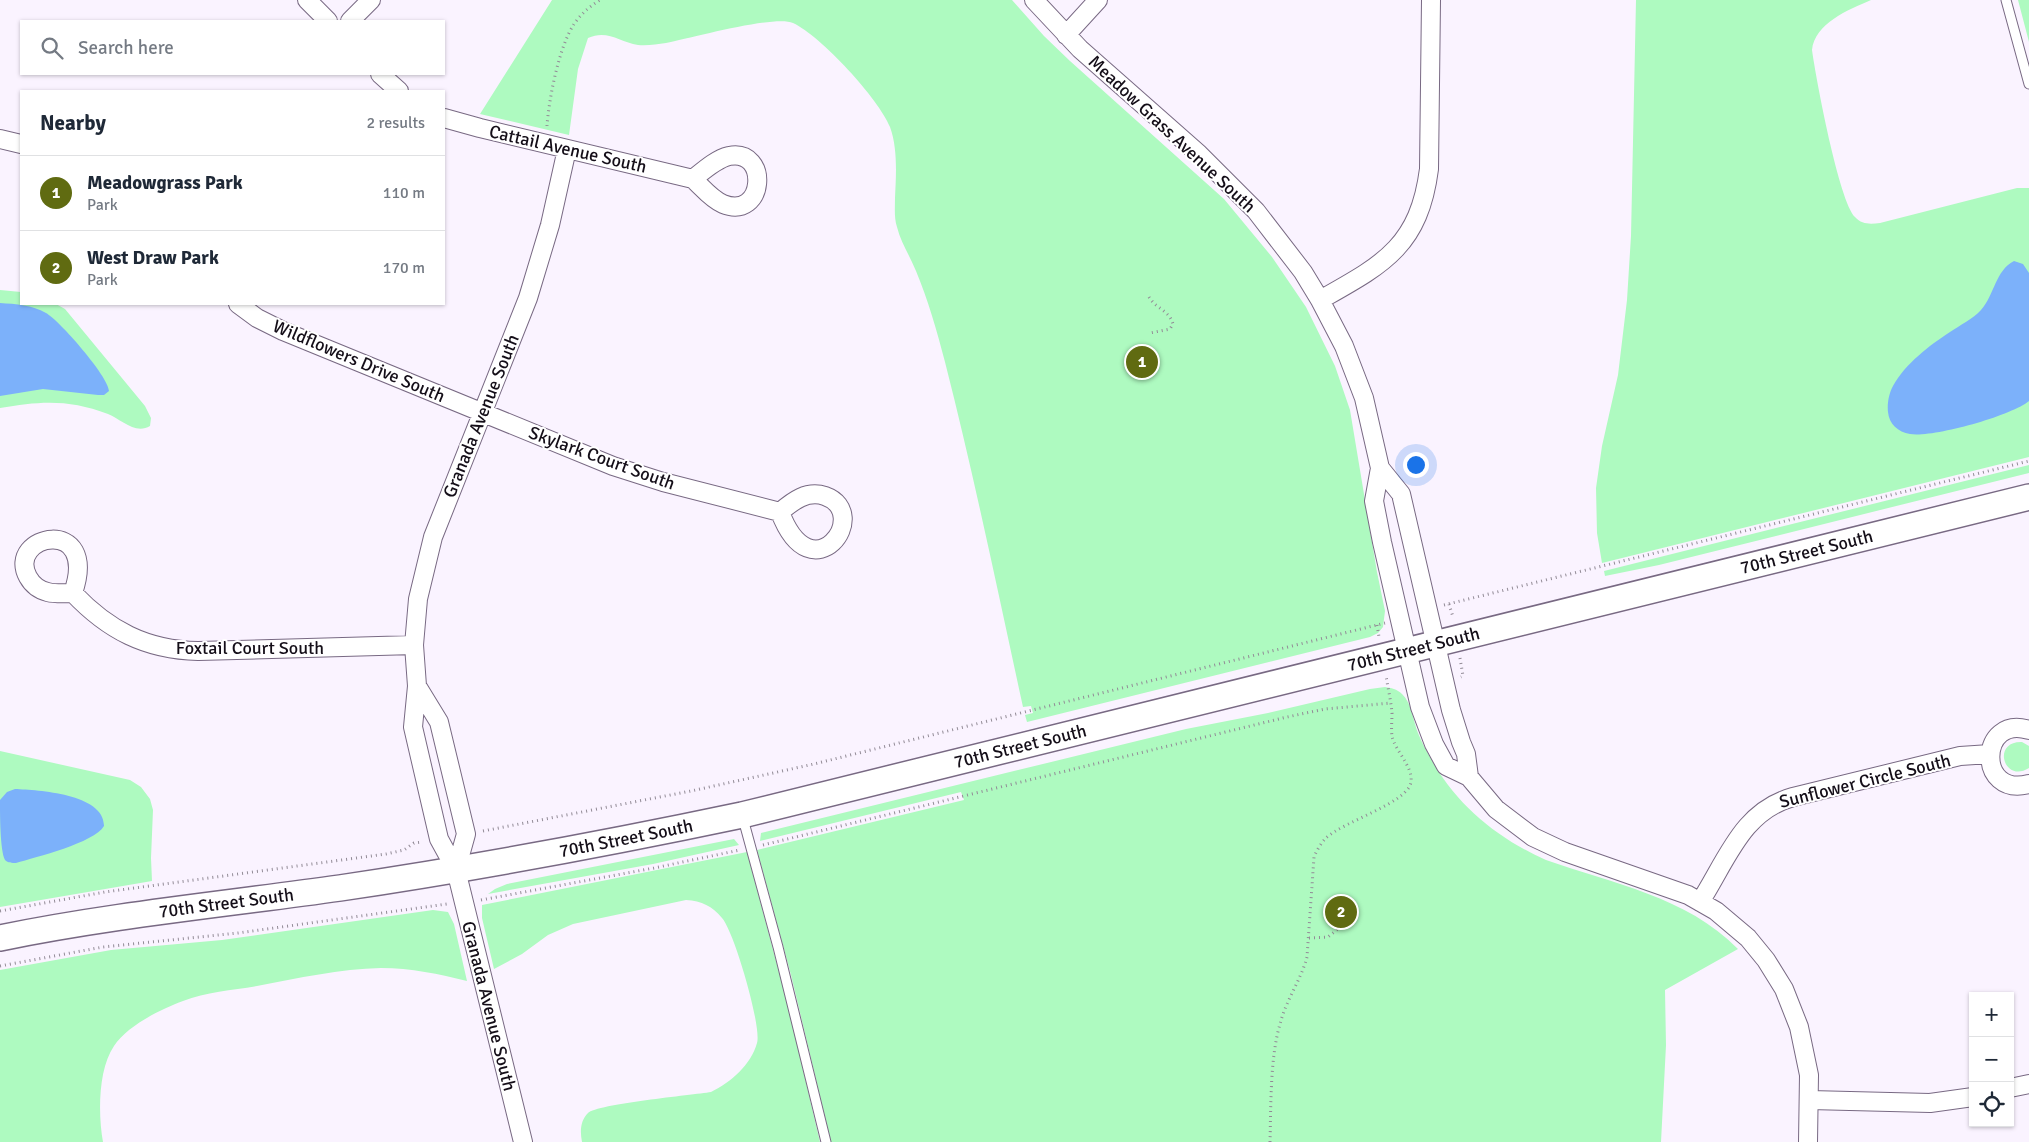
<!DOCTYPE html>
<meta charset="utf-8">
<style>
:root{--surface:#fff;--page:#f2f2f3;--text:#1f2937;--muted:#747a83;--line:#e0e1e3;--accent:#606b11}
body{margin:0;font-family:Signika,sans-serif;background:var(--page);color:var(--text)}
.controls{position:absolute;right:15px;bottom:15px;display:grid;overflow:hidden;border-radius:0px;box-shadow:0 1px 4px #0004}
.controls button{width:45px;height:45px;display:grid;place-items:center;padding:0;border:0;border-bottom:1px solid var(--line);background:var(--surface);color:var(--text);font:25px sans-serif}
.you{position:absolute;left:1415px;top:464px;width:18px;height:18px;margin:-12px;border:4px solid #fff;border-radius:50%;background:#1a73e8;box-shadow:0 0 0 8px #1a73e833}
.badge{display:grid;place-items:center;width:32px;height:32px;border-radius:50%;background:var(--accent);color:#fff;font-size:16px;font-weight:700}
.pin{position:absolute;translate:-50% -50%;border:2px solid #fff;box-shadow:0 1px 5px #0006}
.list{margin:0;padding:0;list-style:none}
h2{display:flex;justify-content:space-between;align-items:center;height:65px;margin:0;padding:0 20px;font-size:21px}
h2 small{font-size:16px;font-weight:400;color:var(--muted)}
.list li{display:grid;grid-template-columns:32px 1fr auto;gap:15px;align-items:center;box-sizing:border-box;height:75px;padding:0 20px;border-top:1px solid var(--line)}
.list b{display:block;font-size:19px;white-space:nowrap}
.list p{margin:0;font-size:16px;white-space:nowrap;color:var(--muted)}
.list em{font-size:16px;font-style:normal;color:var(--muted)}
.icon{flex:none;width:28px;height:28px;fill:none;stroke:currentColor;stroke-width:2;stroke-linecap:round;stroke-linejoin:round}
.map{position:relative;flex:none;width:2029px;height:1142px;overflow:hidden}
.search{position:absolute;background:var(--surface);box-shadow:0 1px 4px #0004;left:20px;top:20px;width:425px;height:55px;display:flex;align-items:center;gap:12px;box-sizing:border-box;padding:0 18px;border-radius:0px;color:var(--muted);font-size:19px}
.panel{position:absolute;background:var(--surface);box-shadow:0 1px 4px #0004;left:20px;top:90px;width:425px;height:215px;border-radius:0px}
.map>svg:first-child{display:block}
.green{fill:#aefac0}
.water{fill:#7cb1fa}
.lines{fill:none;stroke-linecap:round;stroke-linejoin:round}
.service-casing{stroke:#786983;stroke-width:11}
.minor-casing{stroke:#786983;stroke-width:20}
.secondary-casing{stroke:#786983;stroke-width:28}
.path{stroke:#928b96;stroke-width:3;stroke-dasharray:1 4;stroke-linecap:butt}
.service{stroke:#fff;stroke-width:9}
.minor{stroke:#fff;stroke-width:18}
.secondary{stroke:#fff;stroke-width:25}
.labels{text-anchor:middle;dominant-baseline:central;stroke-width:4;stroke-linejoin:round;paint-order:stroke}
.street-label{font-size:18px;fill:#140e18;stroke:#fff}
</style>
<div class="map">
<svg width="2029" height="1142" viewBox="0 0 2029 1142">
<rect width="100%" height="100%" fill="#faf3ff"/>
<path class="green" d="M552,0H1012L1044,36L1070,61L1224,199L1272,257L1306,307L1335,366L1350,410L1377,572L1385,611L1383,627L1378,633L1370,637L1027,722L1025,715L1033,713L1031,706L1023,707C998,592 974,476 945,362C937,331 928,300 916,271C910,256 901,243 897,227C894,218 895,208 895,198C896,176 898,149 890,127C879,99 821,36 793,23C774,15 692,38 666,43C657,44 648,46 638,45C620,42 607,29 588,38L578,69L569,135L480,114Z
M1636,0H1871C1848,10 1815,23 1812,50C1816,79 1839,201 1855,217C1862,225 1871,224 1880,223L2017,188H2029V457L1602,563L1597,533L1596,488L1602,446L1618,375L1627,300L1631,236Z
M2018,0H2029V42Z
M0,290L21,292V304H56L65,309L145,406L151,418L150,426C135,435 121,419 108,414C69,399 40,401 0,408Z
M2029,465V473L1659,565L1605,576L1604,571Z
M1385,687C1391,688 1397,689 1402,694C1412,703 1413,721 1418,733C1422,743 1428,754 1434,764C1460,808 1499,839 1546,860C1613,884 1686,896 1738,949L1665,990L1666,1045L1661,1142H831L791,975L757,850L964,800L961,792L760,841L761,833L1186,729L1268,713L1370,689Z
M2022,742L2029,746V768C2004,784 1991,741 2022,742Z
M0,751L130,780L141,787L150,799L153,810L151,858L152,881L0,907Z
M734,839L739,845L653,864L488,894L495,889L507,884Z
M747,852L788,1006L820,1142H582C580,1132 580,1121 588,1113C597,1104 692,1095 711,1092C731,1082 751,1065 757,1043C762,1027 734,931 722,918C712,906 702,901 686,900L573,924L548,935L522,954L494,969L482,918V905Z
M433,910L448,912L454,924L467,981C439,974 411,968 381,968C340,969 298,978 257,986C233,990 206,992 183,1001C161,1009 127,1026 114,1046C98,1069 98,1115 103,1142H0V970L111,950L222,940Z"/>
<path class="water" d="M2014,261L2023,264L2029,273V401C2011,416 1932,438 1910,434C1898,432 1889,424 1888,412C1887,404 1889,393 1893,386C1905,364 1930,345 1950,332C1960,325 1973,319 1981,310C1995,294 1995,271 2014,261Z
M0,303C16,304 32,305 46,313C59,320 109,377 109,391L104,395H98L43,389L0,396Z
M15,789C38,790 105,794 104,826C94,843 36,857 16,863C12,863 8,863 5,860C0,850 0,814 0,800L7,792Z"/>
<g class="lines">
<defs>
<path id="service" d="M2006,0L2029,84
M742,815L778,947L826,1142"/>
<path id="minor" d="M307,0L328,21
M1034,0L1080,49L1199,154L1256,211L1303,272L1320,300L1344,346L1364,398L1380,468L1374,501L1382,542L1420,707L1434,744L1446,766L1469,777L1496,809L1533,837L1565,852L1688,895L1716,911L1748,938L1766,960L1784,989L1799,1027L1809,1075L1808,1142
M350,21L371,0
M1066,35L1098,0
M380,74L399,91
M444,118L480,128L693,179C702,187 711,199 723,204C765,221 770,148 729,156C716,159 703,171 693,179
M0,139L21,144
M1320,300C1382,265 1419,247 1429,169L1431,0
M238,304L257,318L283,331L613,466L663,482L780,512C812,597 873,513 825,496C807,490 793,501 780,512
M1380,468L1401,494L1451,710L1461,742L1466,754L1469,777
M73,593C56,594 38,595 28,577C5,535 100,514 73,593C108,630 146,650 198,651L414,645
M417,686L439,722L466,834L456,870
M2029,730C1979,714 1976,798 2029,784
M1700,902C1727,860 1742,811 1793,797L1960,756L1990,754
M2010,1088L2029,1084
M1810,1100L1930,1103L1973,1097
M523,1142L456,870L439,839L413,727L417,686L414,645L418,599L433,537L528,298L550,225L567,149"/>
<g id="secondary">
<path id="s1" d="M0,938C112,915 227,904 340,888C475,868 609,843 742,815L2029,497"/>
</g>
</defs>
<use href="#service" class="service-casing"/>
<use href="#minor" class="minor-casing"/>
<use href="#secondary" class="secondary-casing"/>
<path class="path" d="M547,126C549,98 559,47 574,24C581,14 590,6 600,0
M1149,297C1156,309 1169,310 1173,324L1170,329L1150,333
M1449,604L1453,617
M1444,605L2029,461
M1377,625L1379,637
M1460,658L1463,676L1461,677
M483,831L691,791L814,764L1385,623
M763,845L1287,717L1325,709L1391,703
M481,900L654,868L740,850
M0,911L105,892L386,854L404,850L414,843L422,842
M1309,938L1328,937L1339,928
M0,966L103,947L238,933L447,904
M1270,1142C1271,1106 1270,1058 1280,1024C1286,1000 1301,980 1307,957L1314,857C1317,850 1321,843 1326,838C1344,821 1408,803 1411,782C1413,766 1395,751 1392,736C1391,729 1392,721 1392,713C1391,701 1388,688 1386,676"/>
<use href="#service" class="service"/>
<use href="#minor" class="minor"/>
<use href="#secondary" class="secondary"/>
</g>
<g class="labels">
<g class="street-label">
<text transform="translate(1172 134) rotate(43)">Meadow Grass Avenue South</text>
<text transform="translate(568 149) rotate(13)">Cattail Avenue South</text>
<text transform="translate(359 361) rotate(23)">Wildflowers Drive South</text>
<text transform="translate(481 416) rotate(-68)">Granada Avenue South</text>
<text transform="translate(602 458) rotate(20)">Skylark Court South</text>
<text stroke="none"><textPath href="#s1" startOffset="1849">70th Street South</textPath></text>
<text x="250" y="648">Foxtail Court South</text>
<text stroke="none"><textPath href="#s1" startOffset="1444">70th Street South</textPath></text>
<text stroke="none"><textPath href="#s1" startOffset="1039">70th Street South</textPath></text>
<text transform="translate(1865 781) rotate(-14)">Sunflower Circle South</text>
<text stroke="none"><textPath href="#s1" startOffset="634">70th Street South</textPath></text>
<text stroke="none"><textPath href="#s1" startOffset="229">70th Street South</textPath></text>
<text transform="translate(489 1006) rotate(76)">Granada Avenue South</text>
</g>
</g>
</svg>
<div class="controls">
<button>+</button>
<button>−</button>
<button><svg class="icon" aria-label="locate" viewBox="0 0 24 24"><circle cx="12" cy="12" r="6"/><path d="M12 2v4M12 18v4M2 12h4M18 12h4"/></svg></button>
</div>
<div class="you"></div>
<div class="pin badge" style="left:1142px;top:362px">1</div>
<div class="pin badge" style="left:1341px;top:912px">2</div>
<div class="search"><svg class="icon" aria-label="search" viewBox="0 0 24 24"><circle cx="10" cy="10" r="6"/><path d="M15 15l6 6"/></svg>Search here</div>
<section class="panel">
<h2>Nearby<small>2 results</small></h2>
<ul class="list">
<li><span class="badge">1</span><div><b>Meadowgrass Park</b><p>Park</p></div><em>110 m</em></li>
<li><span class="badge">2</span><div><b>West Draw Park</b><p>Park</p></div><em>170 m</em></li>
</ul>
</section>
</div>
